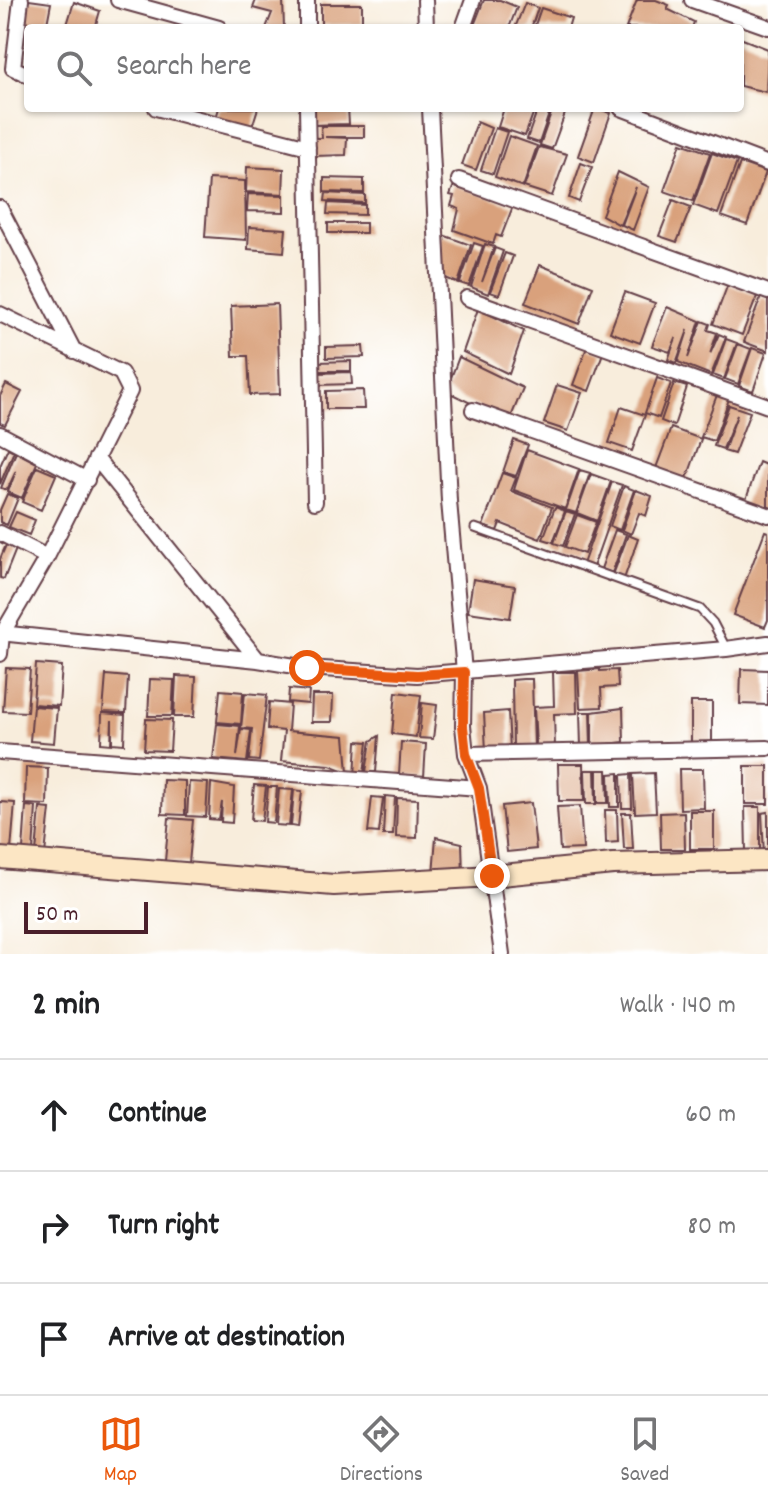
<!DOCTYPE html>
<meta charset="utf-8">
<style>
:root{--surface:#fff;--page:#f2f2f2;--text:#202124;--muted:#757577;--line:#e0e0e0;--accent:#ea580c}
body{margin:0;font-family:Dekko,sans-serif;background:var(--page);color:var(--text)}
.scale{position:absolute;left:24px;bottom:20px;width:124px;box-sizing:border-box;padding-left:8px;border:4px solid #4a1f2b;border-top:0;font-size:22px;line-height:28px;white-space:nowrap;color:#4a1f2b;-webkit-text-stroke:6px #fff;paint-order:stroke}
.stop{position:absolute;width:24px;height:24px;margin:-18px;border:6px solid #ea580c;border-radius:50%;background:#fff}
.stop.end{background:#ea580c;border-color:#fff;box-shadow:0 2px 8px #0008}
.list{margin:0;padding:0;list-style:none}
h2{display:flex;justify-content:space-between;align-items:center;height:104px;margin:0;padding:0 32px;font-size:34px}
h2 small{font-size:26px;font-weight:400;color:var(--muted)}
.list li{display:grid;grid-template-columns:52px 1fr auto;gap:24px;align-items:center;box-sizing:border-box;height:112px;padding:0 32px;border-top:2px solid var(--line)}
.list b{display:block;font-size:30px;white-space:nowrap}
.list em{font-size:26px;font-style:normal;color:var(--muted)}
.icon{flex:none;width:44px;height:44px;fill:none;stroke:currentColor;stroke-width:2;stroke-linecap:round;stroke-linejoin:round}
.map{position:relative;flex:none;width:768px;height:954px;overflow:hidden}
.search{position:absolute;background:var(--surface);box-shadow:0 2px 6px #0004;left:24px;right:24px;top:24px;height:88px;display:flex;align-items:center;gap:20px;box-sizing:border-box;padding:0 28px;border-radius:8px;color:var(--muted);font-size:30px}
.sheet{height:440px;background:var(--surface)}
nav{display:flex;justify-content:space-around;align-items:center;box-sizing:border-box;height:112px;border-top:2px solid var(--line);background:var(--surface);font-size:22px;color:var(--muted)}
nav a{display:grid;justify-items:center;gap:4px}
nav .on{color:var(--accent)}
.map>svg:first-child{display:block}
.building{fill:#d9a17b}
.lines{fill:none;stroke-linecap:round;stroke-linejoin:round}
.lane-casing{stroke:#643e46;stroke-width:11}
.street-casing{stroke:#643e46;stroke-width:18}
.secondary-casing{stroke:#643e46;stroke-width:24}
.lane{stroke:#fff;stroke-width:7}
.street{stroke:#fff;stroke-width:14}
.secondary{stroke:#fce6c4;stroke-width:20}
.route{stroke:#ea580c;stroke-width:10}
</style>
<div class="map">
<svg width="768" height="954" viewBox="0 0 768 954">
<rect width="100%" height="100%" fill="#fff"/>
<filter id="ink" filterUnits="userSpaceOnUse"><feTurbulence type="fractalNoise" baseFrequency=".0125" numOctaves="2"/><feDisplacementMap in="SourceGraphic" scale="16" xChannelSelector="R" yChannelSelector="G"/><feConvolveMatrix kernelMatrix="1 2 1 2 8 2 1 2 1" color-interpolation-filters="sRGB"/></filter>
<filter id="wash" filterUnits="userSpaceOnUse"><feTurbulence type="fractalNoise" baseFrequency=".006" numOctaves="4" result="noise"/><feDisplacementMap in="SourceGraphic" scale="32" xChannelSelector="R" yChannelSelector="G"/><feGaussianBlur stdDeviation="1.8" result="paint"/><feColorMatrix in="noise" values="0 0 0 0 0 0 0 0 0 0 0 0 0 0 0 0 0 1.4 0 .05"/><feComposite in="paint" operator="in"/></filter>
<g filter="url(#wash)">
<rect width="100%" height="100%" fill="#f8eddc"/>
<g id="blocks">
<path class="building" d="M29,0L51,3L47,24L45,23L43,28L21,24Z
M256,0L283,1L284,28H266L272,13L253,8Z
M484,0H500L517,7L509,28H473Z
M637,0H656L669,5L667,9L694,22L692,28H626Z
M74,2L100,11L95,28H66Z
M525,3L538,8L531,28H515Z
M321,4H362V24L321,25Z
M541,8L571,18L568,28H534Z
M740,38L768,49L766,92L740,86Z
M219,108H258L251,130L216,118Z
M310,108H348L349,124L310,125Z
M504,108H535L525,136L498,127Z
M538,108H551L539,143L527,139Z
M553,108H567L552,149L540,145Z
M595,108L611,113L594,162L578,156Z
M477,122L491,128L476,170L462,165Z
M321,126H364V137H325L347,138L346,155L314,156L311,138H322Z
M495,128L507,132L493,174L481,170Z
M509,136L537,146L523,187L495,177Z
M681,143L710,153L693,201L664,191Z
M539,147L567,154L552,196L524,187Z
M712,153L737,162L718,214L693,205Z
M581,163L592,167L579,202L569,198Z
M740,163L766,172L747,225L721,216Z
M247,167L284,169L283,194L246,192Z
M618,172L649,187L633,230L622,225L636,187L620,225L602,215Z
M324,178L364,179V193L324,192Z
M209,179L245,181L246,240L205,237Z
M454,185L513,206L501,237L496,235L493,244L454,230L459,209L451,206L454,196L450,195Z
M326,193L365,195V203L325,201Z
M248,194L284,195V212L247,211Z
M673,200L691,207L677,242L659,236Z
M328,203L365,205V215L327,214Z
M328,223H366V233H328Z
M249,227L286,229L284,252L248,249Z
M440,234L471,245L458,283L440,276Z
M474,243L483,246L469,286L460,283Z
M485,244L494,247L482,282L495,248L503,251L488,294L471,287Z
M505,253L513,256L499,295L490,292Z
M540,265L593,286L579,324L525,303Z
M728,284L757,296L742,335L713,324Z
M625,292L655,303L640,343L610,332Z
M761,297L768,300V351L744,342Z
M277,304L280,394L250,395L248,356H233L231,306Z
M667,307L700,321L688,358L702,321L710,324L708,330L717,333L710,354L719,334L726,337L711,375L678,362L688,330L676,363L668,360L676,338L670,352L652,346Z
M478,309L524,331L509,374L463,352Z
M726,339L737,343L724,379L713,375Z
M738,344L751,349L738,384L725,379Z
M363,346L364,357L326,358V347Z
M587,347L603,353L589,391L573,385Z
M752,348L766,353L753,391L739,386Z
M459,357L523,388L509,422L446,391Z
M351,361V371H318V362Z
M351,372L352,384L318,385L317,373Z
M657,378L671,383L659,418L645,413Z
M674,383L687,387L674,426L661,421Z
M6,384L22,392L5,425L0,423V396Z
M557,385L582,393L568,431L544,423Z
M363,390L364,409H326V391Z
M717,395L729,399L714,441L701,437Z
M729,405L750,412L734,454L724,451L737,415L723,449L714,446Z
M621,407L645,415L632,451L609,443Z
M671,428L701,439L686,481L656,468Z
M514,440L528,445L516,476L503,472Z
M8,448L14,451L0,484V466Z
M527,450L579,469L565,509L514,490Z
M16,452L37,463L22,498L8,492L16,471L7,490L1,488Z
M759,462L768,466V513L744,505Z
M37,467L56,475L41,510L22,502Z
M580,470L590,473L576,513L566,510Z
M502,473L516,478L511,491L552,507L540,539L500,523L497,531L483,526Z
M591,474L611,481L597,521L577,513Z
M612,482L622,485L593,567L583,564Z
M624,486L634,490L620,530L610,526Z
M636,490L652,496L646,516L639,513L631,534L622,530Z
M7,494L18,498L7,525L0,522V510Z
M555,507L565,511L553,542L543,539Z
M566,511L575,514L563,546L554,543Z
M16,512L35,520L29,535L9,527Z
M577,515L596,522L584,554L565,547Z
M615,530L626,534L612,573L601,569Z
M765,531L768,532V620L765,627L733,615Z
M628,535L638,539L624,579L613,575Z
M6,545L16,549L4,579L0,578V559Z
M473,579L515,586L510,618L468,612Z
M36,664L62,666L59,706L33,704Z
M6,668L30,669L27,712L3,711Z
M600,669V671L617,670L618,687L601,688L602,707L580,708L578,671Z
M741,669L768,670V705L740,704Z
M553,672H576L577,713L554,714L555,749H547V745L536,746L534,707L554,706Z
M106,675L128,677L126,713L103,712Z
M176,676L196,677L194,717H174Z
M150,679L174,680L172,716H148Z
M523,679H532L534,747L513,748L512,680Z
M289,689L309,691L308,704L288,702Z
M220,690L243,692L241,724L217,722Z
M396,692L421,695L416,737L392,734Z
M245,693L267,695L259,761L249,760L252,729L241,728Z
M312,695H333L332,722H311Z
M269,702L290,704L288,731L345,736L348,772L330,765L281,761L284,731L267,729Z
M691,702H712V743H691Z
M422,703L437,705L433,739L419,738Z
M33,706L57,708L54,743L30,741Z
M623,708L624,742L592,746V712Z
M508,711L510,750L486,751L484,713Z
M580,712H590L591,746H581Z
M102,713L125,715L124,744L112,743V720L111,744L101,743Z
M146,719L172,720L170,751L144,750Z
M217,724L240,726L237,756L241,729L251,730L247,762L213,759Z
M379,736L376,772H366L371,741Z
M357,741L368,742L364,773L355,778Z
M401,742L426,744L424,777L399,775Z
M558,764H583L584,801H559Z
M745,766H768V804H745Z
M26,767L48,768L47,805L25,804Z
M679,769H703L704,808L680,809Z
M585,770H595L596,804H586Z
M597,770H607L608,803H597Z
M619,773V807H610L609,774Z
M654,773L656,812L635,813L633,774Z
M631,774L632,808H622L621,775Z
M163,780L185,781V815L162,814Z
M189,782L208,783L206,817L187,816Z
M211,783L234,787L232,823L221,822L222,802L219,820L209,819Z
M254,785L266,786L262,821L251,820Z
M268,787H277L274,823L265,822Z
M279,789L293,790L289,826L276,825Z
M294,790L302,791L298,827L291,826Z
M385,796L395,797L393,835H383Z
M372,797L383,798L379,833L368,832Z
M397,798L418,799L417,838L396,837Z
M0,802L15,803L11,850L0,849Z
M531,803L536,849L507,852L502,806Z
M26,806L36,807L33,851L23,850Z
M580,806L583,849L560,850L557,807Z
M745,807H760V851H746Z
M40,808L50,809L45,854L36,853Z
M605,810H617L618,842L606,843Z
M690,811H714V849H690Z
M684,812L685,849H661L660,813Z
M768,812V856H764L762,813Z
M622,813H631L633,849H624Z
M169,818L193,820L189,863L165,861Z
M436,837L462,843L463,876L433,874Z"/>
</g>
</g>
<g filter="url(#ink)">
<use href="#blocks" fill-opacity="0" stroke="#643e46" stroke-width="2"/>
<g class="lines">
<defs>
<path id="lane" d="M475,528L700,609L713,623L726,648"/>
<path id="street" d="M21,0L13,68L28,75
M118,0L219,28
M425,0L426,28
M692,0L768,27
M307,28V0
M463,28L473,0
M156,108L308,147
M307,108L315,502
M430,108L449,501L464,672L463,726L466,754L479,788L502,954
M621,108L768,164
M459,180L768,292
M0,208L74,351
M467,298L768,406
M0,314L121,373L130,391L47,557L2,634L0,654
M473,410L768,515
M0,434L87,480
M96,458L258,660
M0,533L47,557
M0,633L258,660L307,668L417,675L726,649L768,643
M0,752L479,788
M466,754L768,748"/>
<path id="secondary" d="M0,858L334,885L492,876L613,864L768,860"/>
</defs>
<use href="#lane" class="lane-casing"/>
<use href="#street" class="street-casing"/>
<use href="#secondary" class="secondary-casing"/>
<use href="#lane" class="lane"/>
<use href="#street" class="street"/>
<use href="#secondary" class="secondary"/>
</g>
</g>
<g class="lines" filter="url(#ink)">
<path class="route" d="M307,668L417,675L464,672L463,726L466,754L479,788L492,876"/>
</g>
</svg>
<div class="scale">50 m</div>
<div class="stop" style="left:307px;top:668px"></div>
<div class="stop end" style="left:492px;top:876px"></div>
<div class="search"><svg class="icon" aria-label="search" viewBox="0 0 24 24"><circle cx="10" cy="10" r="6"/><path d="M15 15l6 6"/></svg>Search here</div>
</div>
<section class="sheet">
<h2>2 min<small>Walk · 140 m</small></h2>
<ul class="list">
<li><svg class="icon" aria-label="ahead" viewBox="0 0 24 24"><path d="M12 20V5M6 11l6-6 6 6"/></svg><div><b>Continue</b></div><em>60 m</em></li>
<li><svg class="icon" aria-label="right" viewBox="0 0 24 24"><path d="M7 20v-9h11M14 6l5 5-5 5"/></svg><div><b>Turn right</b></div><em>80 m</em></li>
<li><svg class="icon" aria-label="arrive" viewBox="0 0 24 24"><path d="M6 21V4h12l-3 4 3 4H6"/></svg><div><b>Arrive at destination</b></div></li>
</ul>
</section>
<nav>
<a class="on"><svg class="icon" aria-label="map" viewBox="0 0 24 24"><path d="M3 6l6-2 6 2 6-2v14l-6 2-6-2-6 2zM9 4v14M15 6v14"/></svg>Map</a>
<a><svg class="icon" aria-label="directions" viewBox="0 0 24 24"><path d="M12 3l9 9-9 9-9-9zM9 14v-3h6M13 9l2 2-2 2"/></svg>Directions</a>
<a><svg class="icon" aria-label="saved" viewBox="0 0 24 24"><path d="M7 4h10v16l-5-4-5 4z"/></svg>Saved</a>
</nav>
